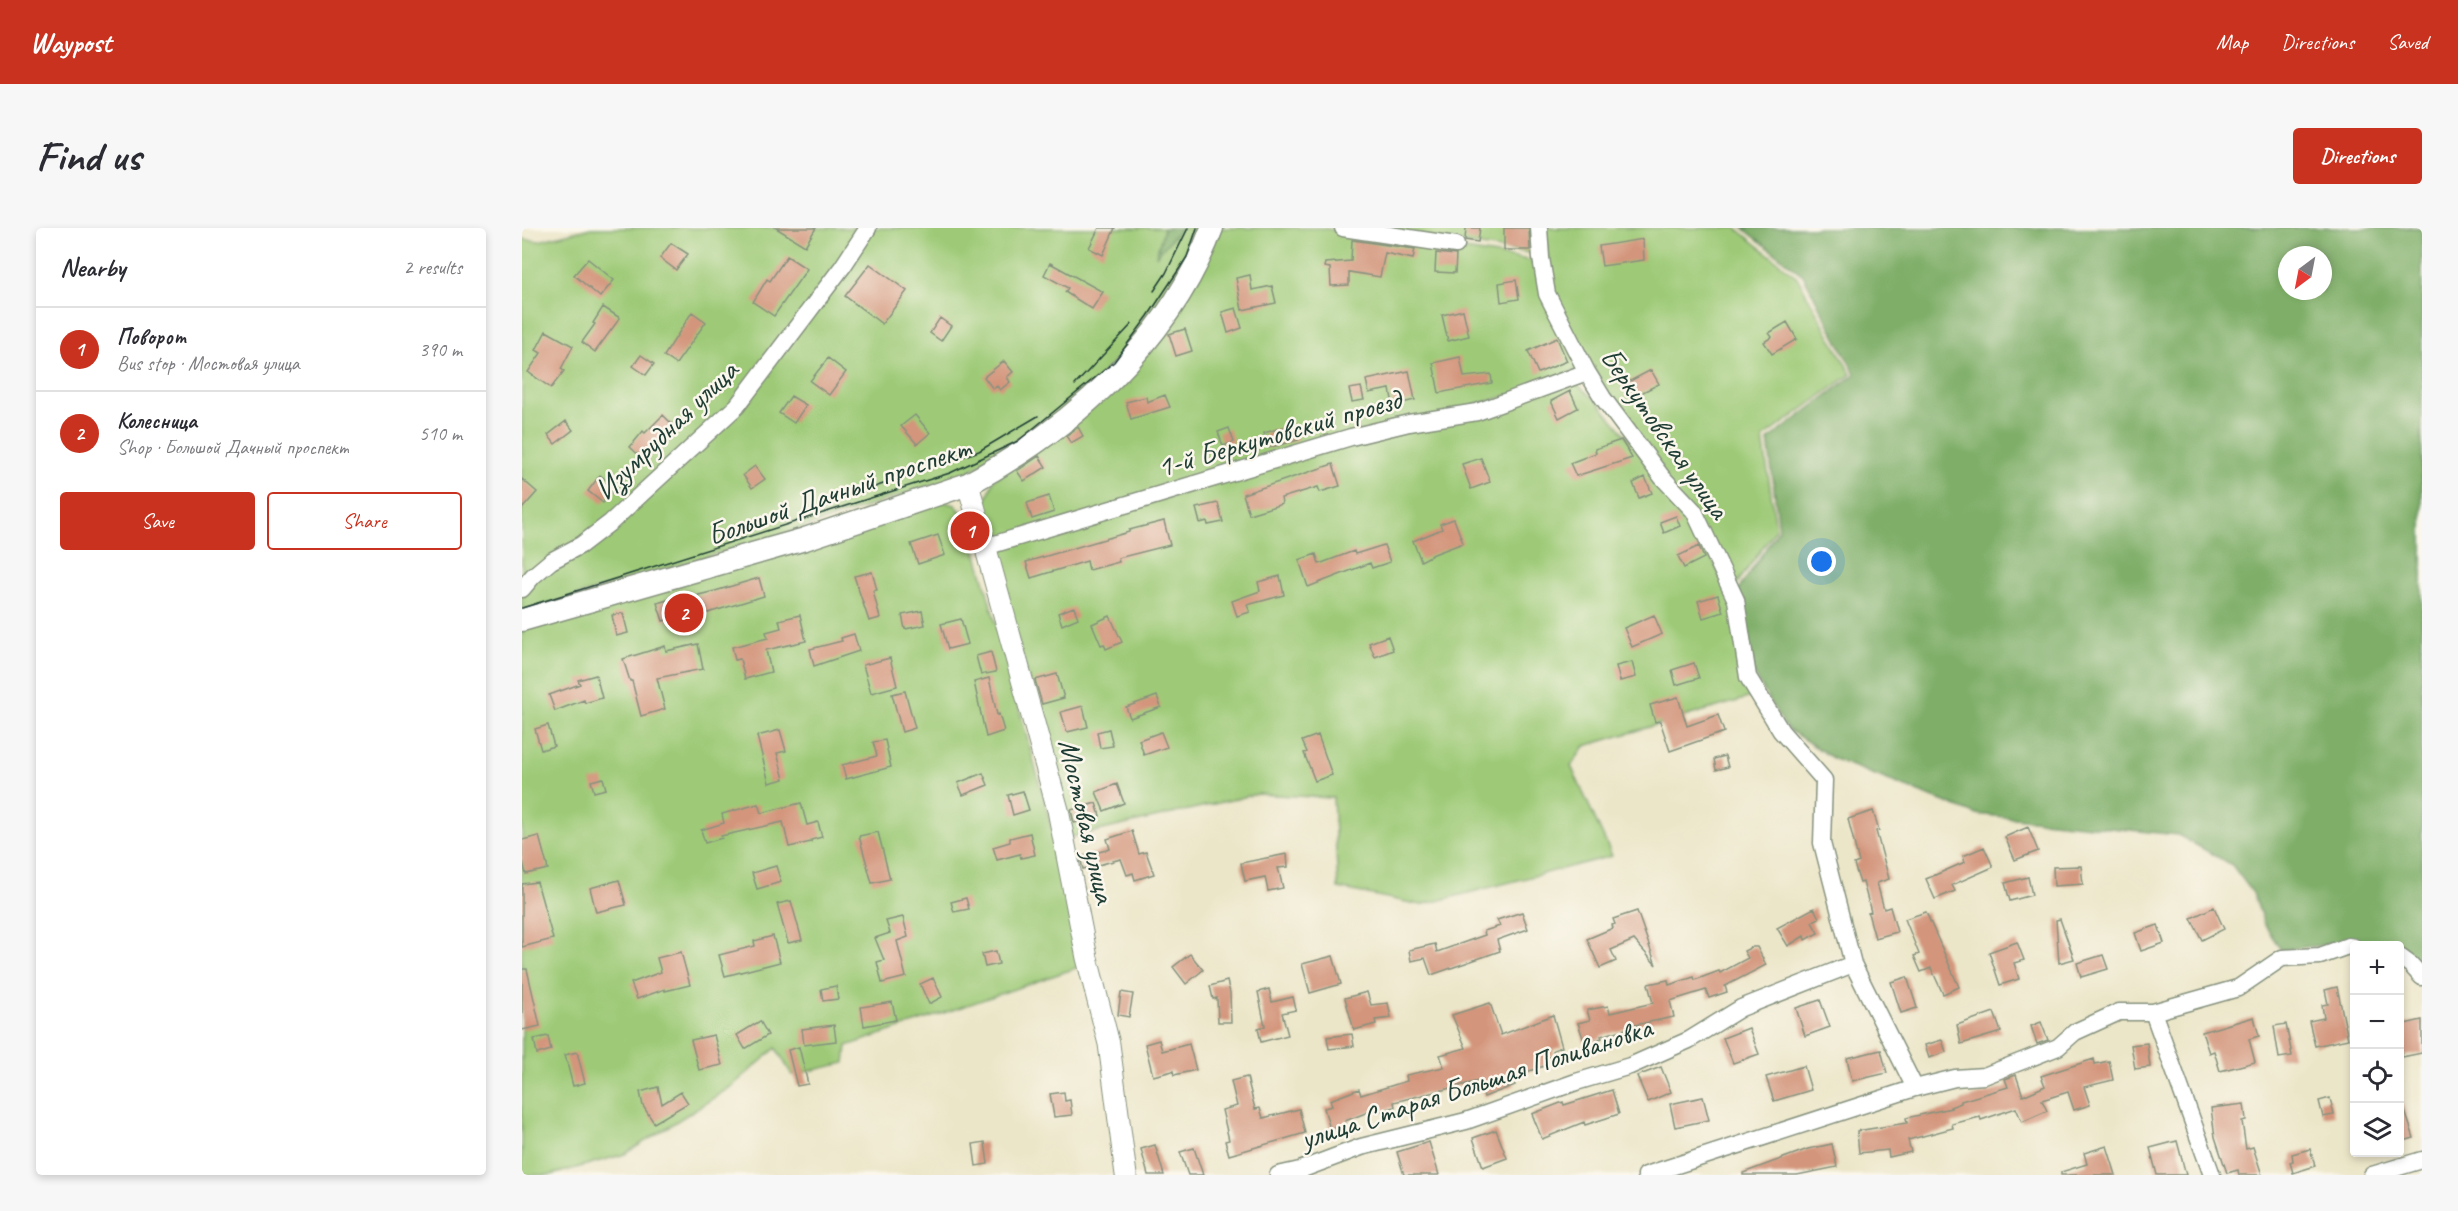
<!DOCTYPE html>
<meta charset="utf-8">
<style>
:root{--surface:#fff;--page:#f7f7f7;--text:#2b2b33;--muted:#7c7c81;--line:#e1e1e2;--accent:#c8321e}
body{margin:0;font-family:Caveat,sans-serif;background:var(--page);color:var(--text)}
.controls{position:absolute;right:18px;bottom:18px;display:grid;overflow:hidden;border-radius:6px;box-shadow:0 3px 9px #0003}
.controls button{width:54px;height:54px;display:grid;place-items:center;padding:0;border:0;border-bottom:2px solid var(--line);background:var(--surface);color:var(--text);font:30px sans-serif}
.compass{position:absolute;left:1756px;top:18px;width:54px;height:54px;border-radius:50%;background:var(--surface);box-shadow:0 3px 9px #0003;rotate:212deg}
.you{position:absolute;left:1300px;top:334px;width:21px;height:21px;margin:-15px;border:4px solid #fff;border-radius:50%;background:#1a73e8;box-shadow:0 0 0 9px #1a73e833}
.badge{display:grid;place-items:center;width:39px;height:39px;border-radius:50%;background:var(--accent);color:#fff;font-size:20px;font-weight:700}
.pin{position:absolute;translate:-50% -50%;border:3px solid #fff;box-shadow:0 2px 6px #0006}
.list{margin:0;padding:0;list-style:none}
h2{display:flex;justify-content:space-between;align-items:center;height:78px;margin:0;padding:0 24px;font-size:26px}
h2 small{font-size:20px;font-weight:400;color:var(--muted)}
.list li{display:grid;grid-template-columns:39px 1fr auto;gap:18px;align-items:center;box-sizing:border-box;height:84px;padding:0 24px;border-top:2px solid var(--line)}
.list b{display:block;font-size:22px;white-space:nowrap}
.list p{margin:0;font-size:20px;white-space:nowrap;color:var(--muted)}
.list em{font-size:20px;font-style:normal;color:var(--muted)}
.actions{display:flex;gap:12px;padding:18px 24px}
.actions a{flex:1;padding:14px 0;border:2px solid var(--accent);border-radius:6px;text-align:center;font-size:21px;color:var(--accent)}
.actions .main{background:var(--accent);color:#fff}
.icon{flex:none;width:33px;height:33px;fill:none;stroke:currentColor;stroke-width:2;stroke-linecap:round;stroke-linejoin:round}
.map{position:relative;flex:none;width:1900px;height:947px;overflow:hidden;border-radius:6px}
header{display:flex;align-items:center;gap:36px;box-sizing:border-box;height:84px;padding:0 30px;background:var(--accent);color:#fff}
header strong{font-size:28px}
nav{display:flex;gap:33px;margin-inline-start:auto;font-size:21px}
.intro{display:flex;align-items:center;justify-content:space-between;box-sizing:border-box;height:144px;padding:0 36px}
h1{margin:0;font-size:42px}
.button{padding:15px 27px;border-radius:6px;background:var(--accent);color:#fff;font-size:21px;font-weight:700}
main{display:flex;gap:36px;padding:0 36px}
aside{flex:1;background:var(--surface);border-radius:6px;box-shadow:0 3px 9px #0003}
.map>svg:first-child{display:block}
.green{fill:#9eca77;stroke:#5e8456;stroke-width:1.5}
.forest{fill:#7eae68;stroke:#4e764e;stroke-width:1.5;fill-rule:evenodd}
.building{fill:#d3957b}
.lines{fill:none;stroke-linecap:round;stroke-linejoin:round}
.minor-casing{stroke:#86927e;stroke-width:19}
.tertiary-casing{stroke:#86927e;stroke-width:23}
.secondary-casing{stroke:#86927e;stroke-width:25}
.minor{stroke:#fff;stroke-width:16}
.tertiary{stroke:#fff;stroke-width:21}
.secondary{stroke:#fff;stroke-width:22}
.tram{stroke:#1f3d34;stroke-width:1.5}
.labels{text-anchor:middle;dominant-baseline:central;stroke-width:5;stroke-linejoin:round;paint-order:stroke}
.street-label{font-size:30px;fill:#1f3d34;stroke:#fbf7ec}
</style>
<header>
<strong>Waypost</strong>
<nav><a>Map</a><a>Directions</a><a>Saved</a></nav>
</header>
<div class="intro"><h1>Find us</h1><a class="button">Directions</a></div>
<main>
<aside>
<h2>Nearby<small>2 results</small></h2>
<ul class="list">
<li><span class="badge">1</span><div><b>Поворот</b><p>Bus stop · Мостовая улица</p></div><em>390 m</em></li>
<li><span class="badge">2</span><div><b>Колесница</b><p>Shop · Большой Дачный проспект</p></div><em>510 m</em></li>
</ul>
<div class="actions"><a class="main">Save</a><a>Share</a></div>
</aside>
<div class="map">
<svg width="1900" height="947" viewBox="0 0 1900 947">
<rect width="100%" height="100%" fill="#fbf7ec"/>
<filter id="ink" filterUnits="userSpaceOnUse"><feTurbulence type="fractalNoise" baseFrequency=".0167" numOctaves="2"/><feDisplacementMap in="SourceGraphic" scale="12" xChannelSelector="R" yChannelSelector="G"/><feConvolveMatrix kernelMatrix="1 2 1 2 8 2 1 2 1" color-interpolation-filters="sRGB"/></filter>
<filter id="wash" filterUnits="userSpaceOnUse"><feTurbulence type="fractalNoise" baseFrequency=".008" numOctaves="4" result="noise"/><feDisplacementMap in="SourceGraphic" scale="24" xChannelSelector="R" yChannelSelector="G"/><feGaussianBlur stdDeviation="1.35" result="paint"/><feColorMatrix in="noise" values="0 0 0 0 0 0 0 0 0 0 0 0 0 0 0 0 0 1.4 0 .05"/><feComposite in="paint" operator="in"/></filter>
<g filter="url(#wash)">
<rect width="100%" height="100%" fill="#ece6c9"/>
<path class="green" d="M69,0H642L635,27L659,0H683L619,110L543,183L443,246L280,300L0,384V11L17,13Z
M696,0H799L1014,33L1056,141L1013,160L470,314L463,292L464,273L472,251L550,197Z
M837,0H1012L1013,26Z
M1023,0H1214L1275,49L1329,146L1241,210L1254,301L1214,357L1087,168L1029,65Z
M1051,153L1076,174L1169,285L1209,371L1233,468L1063,518L1049,538L1090,628L899,677L816,660L811,570L735,566L550,609L471,323L474,319Z
M419,273L433,277L445,290L526,586L560,738L325,818L323,835L270,847L254,820L209,859L103,926L29,947H0V400Z"/>
<path class="forest" d="M642,0H659L634,28Z
M1221,0H1900V739L1884,721L1878,720V718L1818,715L1759,722L1742,696L1731,665L1710,637L1656,607L1453,586L1312,531L1264,500L1232,446L1216,362L1257,301L1246,212L1333,146L1281,47ZM1765,27H1801V63H1765Z"/>
<g id="blocks">
<path class="building" d="M254,0H294L283,18Z
M577,0H593L581,27L567,20Z
M944,0H958L956,14L943,12Z
M982,0H1007L1008,22H982Z
M1121,11L1122,32L1080,38L1077,18Z
M830,12L893,21L891,31L863,25L858,49L827,44V57L809,58L808,40L802,39L803,35L829,33Z
M149,15L166,26L154,42L138,30Z
M914,25L934,27L933,45L913,44Z
M265,28L285,41L252,88L231,74L245,51L248,53Z
M66,31L92,52L78,69L52,47Z
M528,35L581,64L570,81L543,64L546,60L522,47Z
M348,36L385,63L360,96L323,68Z
M728,47L730,62L750,58L754,75L720,82L714,50Z
M994,52L997,71L979,74L977,55Z
M81,79L98,90L73,124L60,114L73,96L71,95Z
M714,80L720,100L706,105L700,84Z
M941,82L947,108L926,113L920,87Z
M170,84L184,94L154,136L142,128Z
M418,90L429,98L419,113L408,105Z
M1265,94L1275,111L1250,126L1242,114L1250,109L1247,105Z
M663,101L670,123L654,128L647,106Z
M24,103L51,118L39,141L42,143L29,160L6,144L19,125L14,122Z
M1035,110L1045,133L1016,145L1006,123Z
M119,127L132,136L124,147L111,138Z
M938,129L942,149L969,146L970,155L917,165L911,135Z
M306,130L324,144L307,167L288,153Z
M482,133L491,144L485,149L488,154L478,162L475,158L471,161L462,149Z
M1129,142L1137,156L1113,168L1106,154Z
M887,143L893,172L871,177L868,161L847,165L844,152Z
M839,159L842,172L830,174L827,161Z
M1048,163L1056,180L1037,190L1029,173Z
M643,167L648,179L609,191L604,174L624,169L625,174Z
M269,168L284,177L272,195L257,185Z
M141,187L155,201L142,213L141,212L123,233L108,219L121,203L123,205Z
M393,187L408,205L395,216L379,198Z
M44,193L51,202L33,216L26,207Z
M772,196L776,212L746,220L742,205Z
M556,199L561,208L549,215L544,208Z
M707,200L712,214L701,218L696,204Z
M1099,212L1110,230L1054,248L1048,235L1074,225L1073,221Z
M517,228L524,239L502,253L495,243Z
M959,230L968,254L949,261L940,236Z
M811,236L818,258L798,264L796,259L759,270L760,276L727,286L721,266Z
M233,238L243,251L230,260L221,247Z
M78,247L93,259L81,275L66,263Z
M1123,249L1130,265L1117,270L1111,255Z
M0,251L15,264L0,281Z
M527,268L532,284L510,291L505,275Z
M696,275L701,294L686,297L685,293L678,295L674,280Z
M1154,288L1158,298L1142,305L1138,294Z
M932,291L941,315L912,326L899,333L891,313L920,301L918,296Z
M642,293L648,317L596,330L597,334L567,342L565,333L509,350L504,334L607,304V302Z
M416,307L423,327L396,336L389,316Z
M862,317L868,334L850,340L848,335L786,359L777,332L794,326L797,336L832,323L833,326Z
M1177,318L1182,330L1162,340L1156,328Z
M350,344L355,362L351,363L358,390L347,393L332,348Z
M758,348L762,367L725,377L728,384L715,388L710,373L738,363L736,354Z
M237,350L242,368L179,387L177,382L141,393L135,375L163,367L164,370L193,363Z
M1196,367L1201,384L1181,390L1176,373Z
M552,379L556,390L540,397L536,385Z
M400,383L403,397L383,401L380,387Z
M101,385L106,405L94,408L90,387Z
M278,387L284,413L244,422L249,444L223,451L218,431L213,432L210,419L246,410L244,404L259,400L257,392Z
M1132,387L1140,406L1110,419L1102,400Z
M588,388L600,414L584,421L582,416L579,417L570,396Z
M439,391L446,416L426,421L419,396Z
M332,406L337,423L292,438L288,421L320,413L319,410Z
M866,408L871,422L853,429L847,415Z
M176,416L181,441L135,450L143,481L119,488L110,453H108L101,431L143,418L144,423Z
M469,424L474,444L459,447L454,428Z
M368,430L375,458L349,465L341,437Z
M1110,434L1114,449L1098,453L1094,438Z
M1172,435L1177,450L1154,457L1150,442Z
M535,446L542,470L520,476L513,452Z
M74,447L80,470L63,475L62,472L33,483L27,467L58,456L56,452Z
M467,450L475,487L477,486L482,503L464,509L452,454Z
M383,463L393,500L380,504L370,466Z
M635,468L639,479L608,490L604,479Z
M1156,469L1165,498L1196,487L1202,504L1148,523L1138,493L1133,494L1128,477Z
M561,478L566,499L545,504L539,484Z
M26,497L32,518L19,522L13,501Z
M587,501L591,518L578,520L575,504Z
M258,502L264,523L255,525L262,551L247,555L235,508Z
M639,504L645,519L622,527L617,512Z
M796,507L810,547L793,553L782,525L785,524L780,513Z
M363,512L369,539L324,551L320,537L355,528L351,514Z
M1203,528L1206,539L1194,542L1192,531Z
M461,545L466,557L441,567L436,555Z
M81,550L84,561L72,564L69,553Z
M595,556L602,575L582,583L574,564Z
M501,563L507,582L491,587L486,567Z
M279,575L285,597L296,594L300,609L289,612V614L267,619L261,594L199,608L200,610L183,615L179,602L202,595L200,586L236,576L239,585Z
M574,575L578,588L552,595L549,582Z
M1351,583L1357,602L1354,603L1367,651L1355,655L1362,681L1368,679L1375,704L1353,710L1346,685L1349,684L1341,654L1338,655L1332,636L1337,634L1326,591Z
M1506,599L1516,623L1493,632L1483,609Z
M610,603L617,626L624,624L632,646L613,652L611,645L605,647L599,631L561,641L558,629L588,621L585,611Z
M356,604L368,651L350,655L337,608Z
M508,605L513,627L499,630L498,626L475,632L471,619L488,614V610Z
M17,608L26,641L4,646L0,631V612Z
M1462,619L1471,639L1430,657L1433,663L1413,671L1404,651L1443,634L1441,628Z
M765,626L766,639L756,640L761,660L746,663L743,649L723,653L719,635Z
M254,638L259,654L235,661L230,645Z
M1559,638L1561,656L1532,658L1531,639Z
M1506,649L1510,667L1488,673L1483,655Z
M97,652L104,677L74,684L68,660Z
M15,654L31,711L0,719V656Z
M444,670L447,681L432,684L429,674Z
M269,673L280,712L266,715L255,676Z
M1692,679L1702,701L1680,712L1669,690Z
M1292,680L1297,690L1290,694L1296,705L1283,712L1282,708L1266,718L1255,700Z
M1115,683L1134,737L1112,712L1089,722L1094,733L1078,740L1065,711L1091,700L1090,697L1093,696L1091,691Z
M1000,684L1006,701L975,712L978,723L909,747L903,730L889,733L887,722L913,716L915,724L963,707L962,703L978,698L975,692Z
M1404,684L1437,759L1421,766L1409,740L1399,744L1392,728L1397,726L1383,691Z
M381,689L386,709L375,713L384,749L360,755L355,734L362,732L353,710L368,705L364,693Z
M1538,691L1552,731L1537,735L1534,692Z
M1636,697L1642,715L1619,723L1613,705Z
M251,708L258,734L203,748L197,727L233,718L232,713Z
M1495,714L1502,732L1492,735L1497,751L1478,757L1467,724Z
M1230,719H1235L1244,737L1203,758L1205,764L1187,770L1184,762L1148,773L1152,789L1113,797L1114,798L1079,808L1080,810L1063,816L1056,795L1068,792L1065,782L1086,778L1088,785L1131,775L1126,756L1146,752L1147,757L1172,749L1173,752L1197,743L1198,745L1226,730L1222,723Z
M474,723L477,736L463,739L460,726Z
M159,724L168,757L143,763V761L115,771L109,755L139,744L135,730Z
M668,726L681,742L664,756L651,739Z
M1581,727L1586,741L1559,749L1555,735Z
M811,728L819,756L788,765L780,736Z
M0,741H5L18,798L0,802Z
M1385,749L1395,780L1379,785L1369,754Z
M411,750L420,769L407,776L398,756Z
M705,753L708,765L709,794H696L695,770L691,771L688,758Z
M314,758L316,771L301,773L299,761Z
M1815,759L1826,811L1793,818L1787,793L1802,790L1800,777L1806,776L1803,762Z
M747,761L750,774L771,769L774,782L760,785L766,807L739,814L736,800L743,798L736,764Z
M599,764L611,766L607,789L596,787Z
M845,764L849,777L866,775L869,790L853,792L854,796L832,802L823,770Z
M1298,772L1308,799L1283,808L1274,780Z
M370,774L374,792L342,798L339,779Z
M968,775L979,807L1031,787L1040,819L1031,822L1032,827L1023,830L1025,837L990,849L993,857L962,869L957,853L872,874L873,879L855,884L854,881L823,893L824,896L808,901L802,880L810,878L808,872L837,861L839,867L885,853L884,847L922,839L918,827L944,820L930,787Z
M1472,784L1479,804L1439,816L1435,797Z
M1732,789L1737,808L1727,811L1733,834L1698,843L1692,823L1687,825L1680,804Z
M1900,792V825L1880,829L1878,797Z
M238,793L246,807L223,821L215,807Z
M1519,794L1526,812L1515,816L1509,798Z
M1764,796L1770,828L1757,830L1752,798Z
M312,797L314,813L282,817L280,801Z
M1227,800L1237,826L1211,835L1201,810Z
M830,806L832,818L807,821L805,809Z
M192,807L200,837L177,842L169,812Z
M26,808L29,822L15,826L12,811Z
M637,812L640,823L667,816L674,842L652,847L651,843L631,848L623,816Z
M1420,812L1424,824L1407,830L1403,817Z
M1625,815L1628,839L1613,841L1609,817Z
M277,819L286,856L275,858L266,822Z
M1359,822L1365,845L1330,853L1325,830Z
M55,824L63,855L51,858L43,827Z
M1572,831L1573,836L1587,833L1591,852L1562,859L1568,877L1552,882L1546,864L1520,872L1525,883L1500,894L1494,880L1459,892L1458,889L1430,896L1431,900L1386,912L1389,924L1367,929L1366,922L1337,925L1335,903L1385,895L1384,890L1429,880L1428,879L1439,875V873L1486,859L1483,851L1494,847L1501,868L1523,858L1519,848Z
M1282,838L1289,862L1252,873L1244,849Z
M1139,839L1149,864L1126,874L1115,848Z
M725,849L733,881L738,880L741,890L777,881L783,905L707,927L703,913L707,912L700,882L715,878L709,853Z
M136,859L140,876L159,864L166,875L132,895L121,878L118,864Z
M1090,862L1097,886L1063,897L1062,894L1020,911L1010,886L1041,874L1042,877Z
M542,864L543,873L548,872L550,887L532,889L528,866Z
M1181,869L1187,892L1153,899L1148,876Z
M1808,870L1812,887L1801,889L1797,873Z
M1878,874H1880L1892,910L1878,914Z
M1722,876L1724,892L1720,893L1724,921L1731,919L1740,947H1717L1716,942L1705,945L1693,909L1689,880Z
M974,902L985,930L961,939L951,910Z
M1655,913L1664,947H1635L1628,920Z
M463,914L466,936L454,938L451,916Z
M907,914L917,947H882L875,924Z
M1310,916L1315,939L1275,947H1221V945L1286,921Z
M633,917L642,947H626L619,921Z
M1585,918L1594,947H1539V944L1565,936L1562,925Z
M672,920L681,947H666L658,924Z
M1788,921L1793,938L1771,945L1768,934L1771,933L1770,926Z"/>
</g>
</g>
<g filter="url(#ink)">
<use href="#blocks" fill-opacity="0" stroke="#86927e" stroke-width="1.5"/>
<g class="lines">
<defs>
<path id="minor" d="M821,0L934,17
M1017,0L1019,30L1025,66L1065,144L1081,170L1140,249L1172,283L1214,372L1226,449L1259,503L1302,552L1300,615L1331,736L1393,860
M463,319L829,209L887,195L955,184L1065,144
M0,361L11,348L29,333L59,317L89,294L215,178L321,38L346,0
M1878,729L1889,737L1900,749
M1631,784L1690,947
M756,947L778,942L839,919L944,893L1054,854L1108,838L1167,812L1219,780L1331,736
M1124,947L1393,860L1433,850L1462,848L1536,819L1553,804L1597,784H1631L1716,760L1760,730L1798,728L1826,718L1832,719
M1850,947L1900,932"/>
<path id="tertiary" d="M446,256L536,582L565,730L587,816L604,947"/>
<path id="secondary" d="M0,392L283,311L446,256C550,200 648,113 690,0"/>
</defs>
<use href="#minor" class="minor-casing"/>
<use href="#tertiary" class="tertiary-casing"/>
<use href="#secondary" class="secondary-casing"/>
<use href="#minor" class="minor"/>
<use href="#tertiary" class="tertiary"/>
<use href="#secondary" class="secondary"/>
<path class="tram" d="M632,63L644,45L666,0
M553,157L610,96
M341,263L457,223L516,188
M0,380L428,245L496,213L592,134L626,88L665,29L675,0"/>
</g>
</g>
<g class="labels">
<g class="street-label">
<text transform="translate(144 202) rotate(-44)">Изумрудная улица</text>
<text transform="translate(757 205) rotate(-16)">1-й Беркутовский проезд</text>
<text transform="translate(1143 205) rotate(55)">Беркутовская улица</text>
<text transform="translate(317 263) rotate(-19)">Большой Дачный проспект</text>
<text transform="translate(565 593) rotate(77)">Мостовая улица</text>
<text transform="translate(954 855) rotate(-18)">улица Старая Большая Поливановка</text>
</g>
</g>
</svg>
<div class="controls">
<button>+</button>
<button>−</button>
<button><svg class="icon" aria-label="locate" viewBox="0 0 24 24"><circle cx="12" cy="12" r="6"/><path d="M12 2v4M12 18v4M2 12h4M18 12h4"/></svg></button>
<button><svg class="icon" aria-label="layers" viewBox="0 0 24 24"><path d="M12 4l9 5-9 5-9-5zM3 14l9 5 9-5"/></svg></button>
</div>
<svg class="compass" viewBox="-18 -18 36 36"><path d="M0-13l5 13h-10z" fill="#e53935"/><path d="M0 13l5-13h-10z" fill="#7c7c81"/></svg>
<div class="you"></div>
<div class="pin badge" style="left:448px;top:303px">1</div>
<div class="pin badge" style="left:162px;top:385px">2</div>
</div>
</main>
